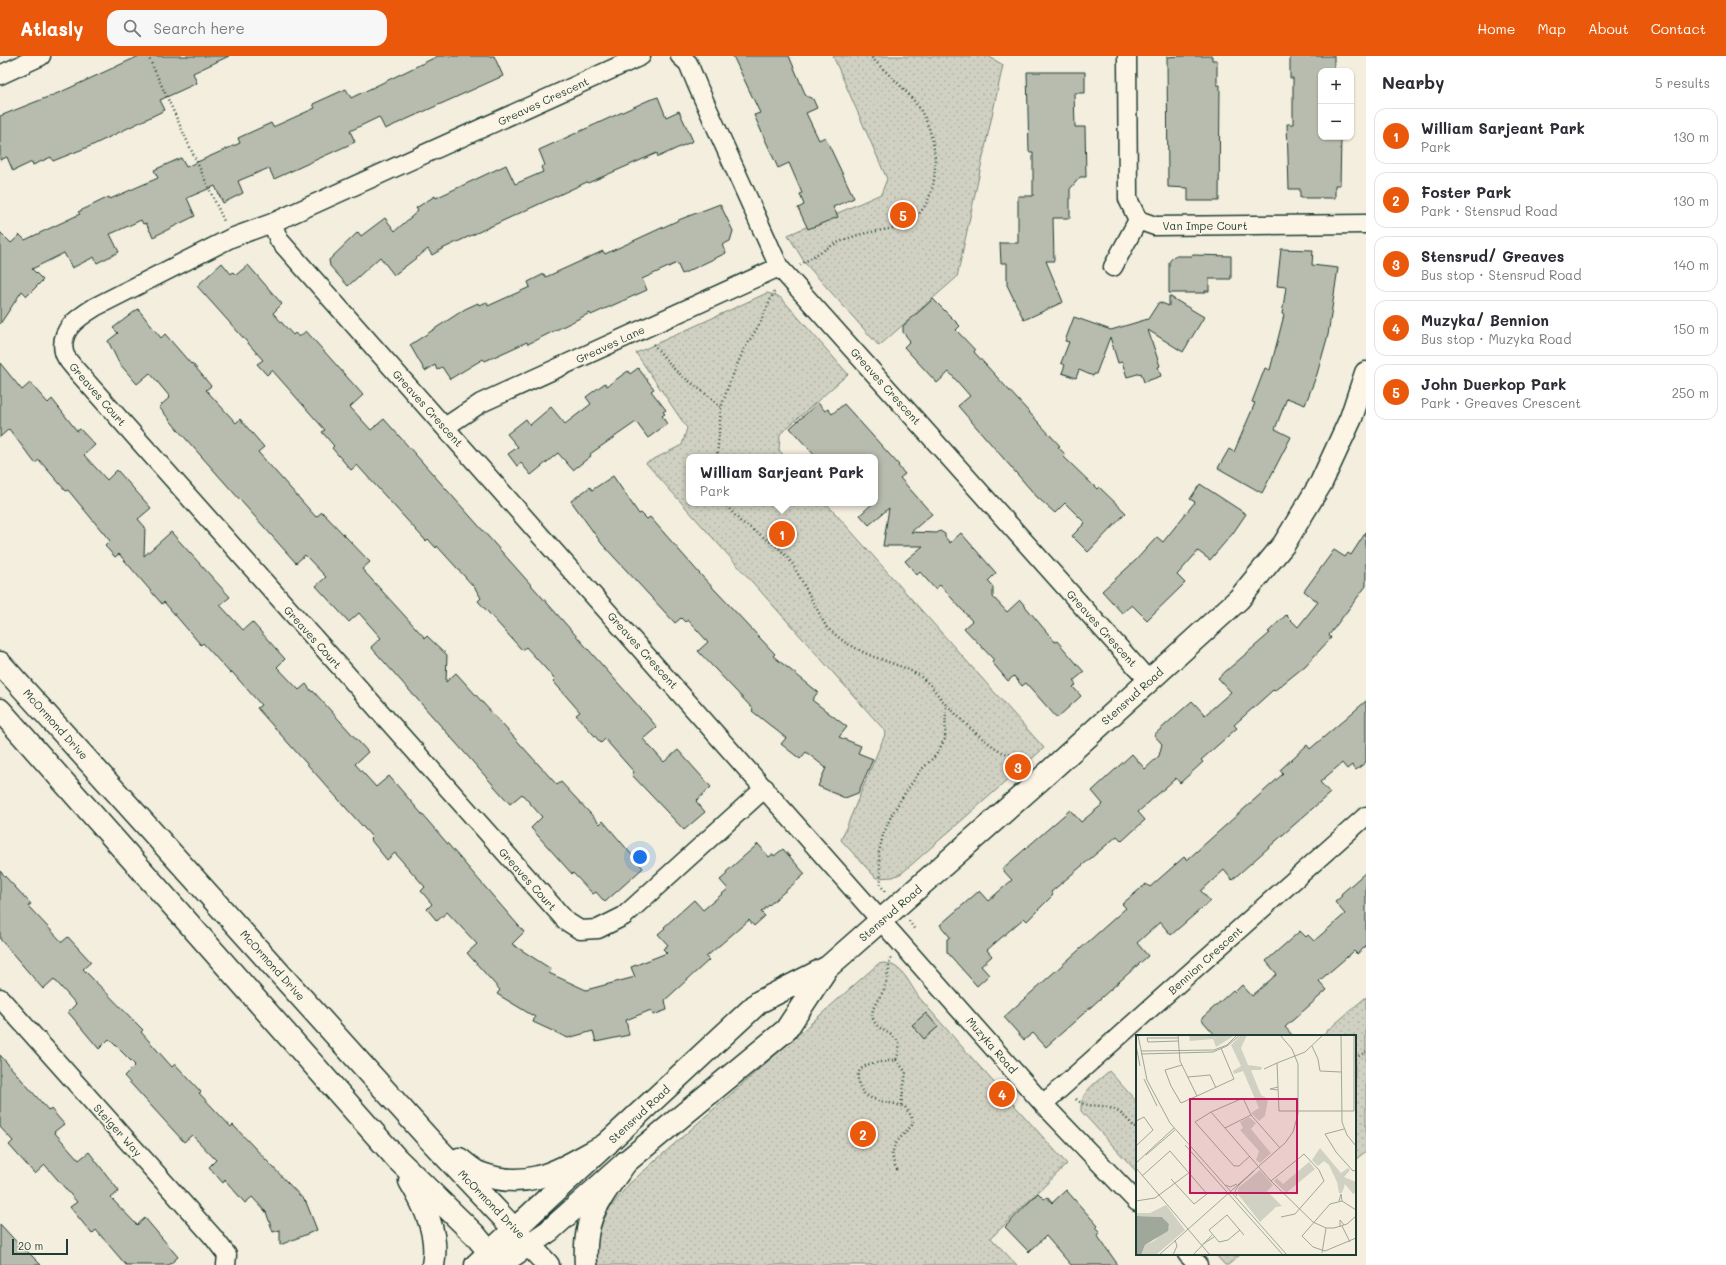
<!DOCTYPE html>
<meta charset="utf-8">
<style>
:root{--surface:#fff;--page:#f7f7f7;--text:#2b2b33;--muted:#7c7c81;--line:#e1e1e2;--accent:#ea580c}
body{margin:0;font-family:Mali,sans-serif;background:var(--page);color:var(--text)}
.controls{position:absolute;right:12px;top:12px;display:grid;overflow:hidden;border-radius:8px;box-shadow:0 1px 3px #0004}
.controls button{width:36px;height:36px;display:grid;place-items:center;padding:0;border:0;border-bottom:1px solid var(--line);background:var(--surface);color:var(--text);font:20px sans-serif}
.scale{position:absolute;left:12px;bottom:10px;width:56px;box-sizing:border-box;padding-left:4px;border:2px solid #1f3d34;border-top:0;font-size:11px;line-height:14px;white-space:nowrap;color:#1f3d34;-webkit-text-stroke:3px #fcf5e5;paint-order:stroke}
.you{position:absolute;left:640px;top:801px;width:14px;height:14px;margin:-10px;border:3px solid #fff;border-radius:50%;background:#1a73e8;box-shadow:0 0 0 6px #1a73e833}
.badge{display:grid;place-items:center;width:26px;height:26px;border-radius:50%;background:var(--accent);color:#fff;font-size:13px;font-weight:700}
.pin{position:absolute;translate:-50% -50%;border:2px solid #fff;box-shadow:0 1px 4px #0006}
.popup{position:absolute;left:686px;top:398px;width:192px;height:52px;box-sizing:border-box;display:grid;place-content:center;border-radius:8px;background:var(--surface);filter:drop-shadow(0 1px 3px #0005);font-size:13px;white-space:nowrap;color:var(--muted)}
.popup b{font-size:15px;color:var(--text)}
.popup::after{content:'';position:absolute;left:50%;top:100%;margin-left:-8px;border:8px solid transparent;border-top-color:var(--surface)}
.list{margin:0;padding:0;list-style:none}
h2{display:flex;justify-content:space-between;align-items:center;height:52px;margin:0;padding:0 16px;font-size:17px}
h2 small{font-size:13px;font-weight:400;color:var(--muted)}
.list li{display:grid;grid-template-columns:26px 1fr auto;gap:12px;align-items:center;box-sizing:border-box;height:56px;margin:0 8px 8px;padding:0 8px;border:1px solid var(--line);border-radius:12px}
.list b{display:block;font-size:15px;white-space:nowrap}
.list p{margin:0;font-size:13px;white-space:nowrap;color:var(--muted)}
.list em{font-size:13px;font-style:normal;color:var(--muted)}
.icon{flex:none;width:22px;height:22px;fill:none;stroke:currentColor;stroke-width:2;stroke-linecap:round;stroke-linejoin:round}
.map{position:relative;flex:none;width:1366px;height:1209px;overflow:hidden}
header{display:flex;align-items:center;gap:24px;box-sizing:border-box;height:56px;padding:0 20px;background:var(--accent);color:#fff}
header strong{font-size:19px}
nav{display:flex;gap:22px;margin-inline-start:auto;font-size:14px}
.search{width:280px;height:36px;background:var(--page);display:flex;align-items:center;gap:10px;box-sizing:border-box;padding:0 14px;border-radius:12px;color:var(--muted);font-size:15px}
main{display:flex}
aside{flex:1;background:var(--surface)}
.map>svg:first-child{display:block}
.green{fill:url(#green-dots);stroke:#78877b}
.building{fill:#b8bcae;stroke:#1f3d34}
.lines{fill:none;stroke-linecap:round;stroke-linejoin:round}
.minor-casing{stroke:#1f3d34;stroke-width:21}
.tertiary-casing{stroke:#1f3d34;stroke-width:25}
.secondary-casing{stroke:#1f3d34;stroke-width:25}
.path{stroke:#1f3d34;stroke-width:2.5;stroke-dasharray:1 3;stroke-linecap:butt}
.minor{stroke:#fcf5e5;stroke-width:18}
.tertiary{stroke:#fcf5e5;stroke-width:22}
.secondary{stroke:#fcf5e5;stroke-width:22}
.labels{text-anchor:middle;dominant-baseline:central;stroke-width:3;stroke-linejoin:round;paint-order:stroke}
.street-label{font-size:11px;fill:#1f3d34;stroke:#fcf5e5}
.inset-road{fill:none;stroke:#9ea79a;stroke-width:1}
.view{fill:#c2185b;fill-opacity:0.15;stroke:#c2185b;stroke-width:2}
.inset-edge{fill:none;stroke:#1f3d34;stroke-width:2}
</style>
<header>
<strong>Atlasly</strong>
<div class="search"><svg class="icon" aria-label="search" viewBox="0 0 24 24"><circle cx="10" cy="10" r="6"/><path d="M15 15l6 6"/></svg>Search here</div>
<nav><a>Home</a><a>Map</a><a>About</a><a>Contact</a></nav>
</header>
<main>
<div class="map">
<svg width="1366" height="1209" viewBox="0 0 1366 1209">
<defs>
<pattern id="green-dots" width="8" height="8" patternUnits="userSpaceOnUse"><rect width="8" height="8" fill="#d0d1c2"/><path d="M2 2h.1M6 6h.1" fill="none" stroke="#b2b4a7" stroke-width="1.8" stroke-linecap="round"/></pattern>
</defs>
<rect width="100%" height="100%" fill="#f3eede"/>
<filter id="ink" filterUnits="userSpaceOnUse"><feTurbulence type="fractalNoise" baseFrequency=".025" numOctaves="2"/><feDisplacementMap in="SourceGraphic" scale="8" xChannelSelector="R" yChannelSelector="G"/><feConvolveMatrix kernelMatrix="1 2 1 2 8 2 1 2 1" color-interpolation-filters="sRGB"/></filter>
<g filter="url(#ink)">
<path class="green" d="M833,0H988L1003,9L957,221L879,290L805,207L788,179L881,138L887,123Z
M767,237L778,240L783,244L848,318L780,378L779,394L785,401H689V447H826L1044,692L902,817L893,821L876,822L841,784L886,676L646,407L682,389L687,372L636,297Z
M884,907C905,909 910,932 923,946C970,1001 1019,1054 1067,1108L991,1182L1017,1209H598L596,1181L609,1153L629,1128L878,908Z
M1366,941V1095L1355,1104V980H1321Z
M1109,1015L1137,1046V1116L1081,1055C1080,1035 1095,1028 1109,1015Z
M1215,1198H1241L1228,1209H1225Z"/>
<path class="building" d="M139,0H229L193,17L197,27L160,44L165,54L93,89L53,105L51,101L33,109L32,106L13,115L7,101L0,104V60L63,35Z
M438,0H494L503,20L385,73L379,61L350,75L355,86L274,123L269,112L238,125L243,137L223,147L215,130L187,142L195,160L153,181L146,167L143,168L141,164L115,176L110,178L119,196L97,207L94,201L72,212L64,197L32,213L43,224L27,240L22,235L0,268V176L11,187L20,179L25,184L80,158L78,156L109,141L110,143L158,122L154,114L181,102L186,111L240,87L238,82L271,67L273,71L315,52L313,48L346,33L351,42Z
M733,0H789L806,40L813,43L817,52L806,57L819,84L825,81L854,142L833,151L838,161L808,173L798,152L804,149L800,138L802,137L789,107L778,112L754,59L760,57Z
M1183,0H1212V4H1217V29H1220L1219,145H1188V132L1168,131L1167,1Z
M1290,0H1334V15H1321V81L1341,82L1340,129H1335V142H1300V133H1289L1287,68H1293V22H1290Z
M1027,16H1085V37H1074L1075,71H1085L1086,121H1080L1070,133V162H1053L1054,205H1046L1063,246L1024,264L1007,229V207H1001L1000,187H1018V140H1033V96H1029Z
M658,41L666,61L679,55L693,85L658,101L657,97L588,127L587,126L444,192L432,199L428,193L394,219L380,201L348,230L330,210L329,204L358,176L361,180L385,162L395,175L418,155L416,152L435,140L436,142L506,109L515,128L543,116L541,111L545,109L539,94L649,44Z
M720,148L733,175L730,185L722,189L726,197L682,218L677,207L642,223L647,234L591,259L590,257L528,288L527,286L485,305L483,303L450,323L442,311L437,314L435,309L425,315L410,289L465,253L478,247L479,249L487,246L488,250L530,231L528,226L544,218L546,221L603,195L605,198L681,163Z
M1281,193L1313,194L1312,209L1338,212L1328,279L1317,318L1305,349L1287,342L1275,373L1291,381L1262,437L1218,412L1229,393L1234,396L1255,347L1252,346L1265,312L1270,314L1284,259L1282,258L1286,231L1277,230Z
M1193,199L1231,200V223H1209V235H1205V237H1169V206L1174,200H1192Z
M222,207L231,218L233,216L236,219L248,209L282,248L273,257L293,279L295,277L299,281L306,275L363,339L350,351L371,374L384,363L657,671L643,683L664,706L678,694L711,731L696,745L705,756L684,774L632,719L634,716L605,683L601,687L576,659L580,656L553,625L555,623L526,591L522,594L478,545L481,542L475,532L437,490L436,492L428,483L426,485L357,409L351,414L332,392L334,390L322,376L325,374L272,314L267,319L257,308L263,304L197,230Z
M1169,240L1204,261L1183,296L1148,274L1160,310L1158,311L1161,320L1144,326L1141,317L1127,321L1122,306L1118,307L1110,281L1096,318H1094L1093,320L1079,314L1076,322L1062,317L1065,309L1061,307L1069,286L1065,285L1074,261L1111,274L1148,263L1159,246L1169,250Z
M933,243L960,270L956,274L975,294L974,296L1060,390L1058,391L1066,399L1064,401L1097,433L1099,431L1126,457L1088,496L1072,480L1085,467L1065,447L1055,457L1037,441L958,350L970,340L949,316L937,327L904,291L910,285L903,276V270Z
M138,253L161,282L165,278L191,308L192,307L211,330L206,334L236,367L240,363L264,391L258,396L316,461L322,456L370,506L362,513L425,582L427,580L447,599L446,626L456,617L557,729L561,726L600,768L603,765L643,812L605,846L596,836L593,838L573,817L572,818L531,772L542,761L522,738L510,748L371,591L381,582L359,557L349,566L316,530L326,521L305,499L296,507L178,374L159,351L170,341L150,317L137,328L119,307L108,285L118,277L113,272Z
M0,307L22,334L30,327L48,347L52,343L77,375L80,373L95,389L84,399L107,424L117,414L151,452L138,463L145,471L144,500L171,476L230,541L220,549L243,574L252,566L285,603L277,611L299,634L306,628L312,636L313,635L368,696L355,708L376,731L389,720L524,876L512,888L551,913L549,917L586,934L635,921L631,911L667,897L663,893L668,889L658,878L665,872L664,871L694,844L703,854L728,833L720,824L727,818L726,816L758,788L769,801L773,798L774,800L783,793L805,818L761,856L765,860L754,870L749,864L706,901L709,904L665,944L667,954L653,959L651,954L626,964L629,979L596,986L593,975L568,982L533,966L535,961L497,938L500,934L467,897L477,888L447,856L437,865L427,853L432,848L421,835L425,831L395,797L387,804L370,783L372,781L257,652L261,649L232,616L230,617L203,587L201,589L164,546L162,548L119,498L115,501L105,490L110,485L68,434L66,435L39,404L35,407L9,373L0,381Z
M638,312L654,333L651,335L666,354L663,356L665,358L662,360L667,368L648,382L636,366L590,398L591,400L573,414L558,397L531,419L521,407L517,410L508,398L518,391L507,378L526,363L530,369L551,351L565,368L591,348L586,341L605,327L607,330L628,315L630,318Z
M818,347L825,355L828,353L832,358L844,348L899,409L898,410L905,418L900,422L932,458L911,476L937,477L940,475L945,478V481L950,487L961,477L996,517L988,525L993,531V541L1007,556L1020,544L1055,586L1057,585L1084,616L1073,625L1076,629L1073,631L1081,640L1057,662L1026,627L1022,630L1014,620L1008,625L992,606L994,604L964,572L972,565L940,529L935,533L920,516L917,519L905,505L923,490H883L889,452L869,469L860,459L873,447H875V401H816L790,372Z
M613,420L639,458L641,457L647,463L650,461L700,518L775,598L773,600L818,636L812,644L847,671L839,681L861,690L858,697L873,703L858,737L845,742L818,730L826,712L806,696L800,703L781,688L786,682L752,655L753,653L698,595L708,586L688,564L685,566L681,562L675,567L602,488L571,445L590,431L592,434Z
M1200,428L1246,458L1233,477L1210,504L1198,495L1177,519L1185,527L1147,564L1132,549L1122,557L1102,535L1136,504L1157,481L1163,486L1195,446L1190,443Z
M1366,476V530L1329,579L1331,582L1305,610L1274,635L1273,634L1234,669L1237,672L1201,704L1203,706L1180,727L1176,722L1138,756L1145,764L1122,785L1117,780L1051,836L1053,839L1027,865L1024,862L987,894L992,900L981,910L989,919L977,930L947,896V883L950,881L940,869L979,835L988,845L1012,824L1002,813L1070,754L1081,766L1103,748L1092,735L1132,698L1145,713L1159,700L1162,688L1154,679L1192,645L1205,659L1231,636L1218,622L1270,577L1268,576L1286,559L1298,571L1318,546L1304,535L1334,494L1345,501L1348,497L1351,499Z
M1366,645V706L1356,714L1352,709L1347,713L1342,707L1320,726L1330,737L1232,824L1224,814L1201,835L1210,845L1171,879L1160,866L1137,887L1148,900L1046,991L1033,977L1024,984L1004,961L1126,852L1122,848L1146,828L1150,831L1184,801L1187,804L1283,718L1280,714L1307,689L1310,693Z
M0,815L31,848L28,850L62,886L68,881L91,906L83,913L143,974L141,976L172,1011L175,1008L201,1036L199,1037L231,1071L233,1069L306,1146L317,1174L280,1189V1174L273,1176L266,1156L252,1141L245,1147L225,1124L223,1127L209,1111L216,1104L192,1079L184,1086L124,1020L135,1009L109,983L99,993L68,956L76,948L54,923L43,933L0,883Z
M1366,816V890L1357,898L1354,895L1319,925L1327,934L1285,971L1293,980H1216L1201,963L1233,934L1235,936L1242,929L1252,940L1277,918L1266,905L1300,875L1306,881L1308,879L1314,885L1345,858L1335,846L1342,840L1341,838Z
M926,957L938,971L924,983L912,969Z
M0,999L49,1055L51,1053L64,1068L54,1076L79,1104L89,1096L102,1113L119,1135L111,1142L137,1169L145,1162L178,1201L169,1209H126L96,1174L92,1178L70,1151L77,1146L45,1109L35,1118L9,1089L13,1085L0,1071Z
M1066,1134L1098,1170L1096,1172L1100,1176L1097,1179L1118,1209H1071L1046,1180L1029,1196L1005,1171L1038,1137L1044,1143L1047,1141L1052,1147Z
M0,1168L23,1193L24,1192L41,1209H0Z"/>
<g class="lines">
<defs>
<path id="minor" d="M641,0L272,167L279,184L1043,1048L1137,1146
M680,0L688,7L698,31L779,211L1149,625
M1127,0L1128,143L1138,164L1155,170L1366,168
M0,19L41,0
M272,167L231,182L95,251C79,261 59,273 64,296C65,302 72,309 76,314L566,865L580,874L598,873L624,860L765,732
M1113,211L1138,164
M445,371L481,347L779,211
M0,942L214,1182L227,1199L226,1209
M1043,1048L1366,760
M1187,1198L1198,1209"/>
<path id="tertiary" d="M476,1209L759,946L828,911L1040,724L1239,543L1284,488L1321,427L1351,362L1366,317
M499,1209L549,1175L626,1106L786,974L827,912"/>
<path id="secondary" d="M0,607L428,1082L548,1209
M0,654L397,1103L475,1179L500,1209
M459,1103C465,1107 472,1114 479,1117C531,1137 563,1111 607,1088
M410,1125C425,1150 439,1179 433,1209
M586,1209C583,1159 599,1145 626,1106"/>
</defs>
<use href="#minor" class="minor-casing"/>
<use href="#tertiary" class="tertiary-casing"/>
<use href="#secondary" class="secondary-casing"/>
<path class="path" d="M148,0L224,165
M800,209C820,196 838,184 862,178C877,174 895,174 909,166C943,145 940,86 921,55C908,34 887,18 870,0
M653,288L676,315L711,342L721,352
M717,401L721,352L729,328L743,295L759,269L775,234
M724,447L740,465L778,491L792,507L827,572L846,587L869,599L905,612L919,619L931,630L946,649L945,683L936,699L921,714L905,737L892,758L883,779L879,796L881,830L885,835
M947,649C963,665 980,683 999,694C1009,700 1019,699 1027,708
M909,865L915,874
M890,902C889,911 888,921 885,930C882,941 869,951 873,963C879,980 909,976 896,1003C886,1007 874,1005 865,1010C860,1013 857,1017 858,1023C860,1048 888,1044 905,1051L912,1061L913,1068C899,1085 884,1092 898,1115
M1355,1002L1366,996
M896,1004L906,1016L901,1049
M1076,1043C1085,1052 1096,1048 1107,1051C1120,1054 1128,1064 1137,1074"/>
<use href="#minor" class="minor"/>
<use href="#tertiary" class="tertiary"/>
<use href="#secondary" class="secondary"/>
</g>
</g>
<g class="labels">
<g class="street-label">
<text transform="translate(543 45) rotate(-25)">Greaves Crescent</text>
<text x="1205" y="169">Van Impe Court</text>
<text transform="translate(610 288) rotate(-25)">Greaves Lane</text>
<text transform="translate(886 330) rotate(48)">Greaves Crescent</text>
<text transform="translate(98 338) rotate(49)">Greaves Court</text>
<text transform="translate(428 352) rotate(48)">Greaves Crescent</text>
<text transform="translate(1102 572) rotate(48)">Greaves Crescent</text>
<text transform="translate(313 581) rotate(48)">Greaves Court</text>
<text transform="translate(643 594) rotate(48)">Greaves Crescent</text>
<text transform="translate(1132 640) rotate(-42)">Stensrud Road</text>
<text transform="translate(56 668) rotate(48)">McOrmond Drive</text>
<text transform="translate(528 823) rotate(48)">Greaves Court</text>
<text transform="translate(890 857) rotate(-41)">Stensrud Road</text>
<text transform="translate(1205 904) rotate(-42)">Bennion Crescent</text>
<text transform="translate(273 909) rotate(48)">McOrmond Drive</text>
<text transform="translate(992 989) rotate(49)">Muzyka Road</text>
<text transform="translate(639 1058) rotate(-43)">Stensrud Road</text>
<text transform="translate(118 1074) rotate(48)">Steiger Way</text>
<text transform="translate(492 1148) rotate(46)">McOrmond Drive</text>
</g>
</g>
<g transform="translate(1136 979)">
<rect width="220" height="220" fill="#f3eede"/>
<path d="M53,0H99L80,12L77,4L54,6ZM105,0H111L105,13L112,30L126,32L125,35H115L125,60L132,64L129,81L123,86L115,78L123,73L107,36L98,39L97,36L105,31L95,10ZM113,82L120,88L115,94L135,118L124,128L120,125L123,116L104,95L107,93L104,87ZM184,113L205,138L212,133L214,135L208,142L220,147V157L217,159L209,149L206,158H203L201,147L193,130L188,126L182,131L176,125ZM173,127L179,134L150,158L138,146L141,143L147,149ZM124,135L137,150L131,156L146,171L140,172L124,187L101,158L103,152ZM30,170L49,195L20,220H5L9,210L18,206L33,192V189L26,182L0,181V178H14Z" fill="#d0d1c2"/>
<path d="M0,181L26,182L33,189L32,196L9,210L5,220H0Z" fill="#a0a89b"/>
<path class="inset-road" d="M2,0L11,45L34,88L151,220M42,0L44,26L61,61L98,44L85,13M187,0L169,17L141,28L143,76H218V0M205,0L206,87L211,100L220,111M43,3H11L12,7L43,6M0,10L4,31M176,11L182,24L184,36L205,37M5,16L78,15L91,10L101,0M5,19L77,17L91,11L104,0M46,30L29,35L35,51L45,68L61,61M128,34L141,28M52,42L74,40L80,53M8,44L21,71M142,52L134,54L142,55M75,77L59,87L98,131H103L114,121M0,86L8,82L17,95L0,111M89,93L115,80M208,94L189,99L200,117L217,136L220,135M49,110L147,220M144,113L115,80L107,63L75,77L135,146L177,187L190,193H198L211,189L220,181M10,120L39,95M0,128L38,93M0,133L74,220M6,141L34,116L71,159L58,169L35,144M135,146L168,119L183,135L188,146L159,179L145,182M90,150L94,152L101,149M103,150L118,136M101,161L99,156L103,150M0,166L19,163L54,137M203,166L205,159L206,166M220,175L206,166L194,169L166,201L177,212L189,216L220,203M206,191L214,207M204,192V185L208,190M104,195L92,205L83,207L73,195L91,180L108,200M67,209L78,202M186,218L190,193M23,220L149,108L157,97L162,79V29L156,14L144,0M37,220L41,211L39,205M57,220L76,200"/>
<path class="view" d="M54,64H161V158H54Z"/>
<rect width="220" height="220" class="inset-edge"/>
</g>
</svg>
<div class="controls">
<button>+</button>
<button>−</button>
</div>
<div class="scale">20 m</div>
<div class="you"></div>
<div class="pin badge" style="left:782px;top:478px">1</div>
<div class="popup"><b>William Sarjeant Park</b>Park</div>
<div class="pin badge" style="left:863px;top:1078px">2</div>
<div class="pin badge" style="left:1018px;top:711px">3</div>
<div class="pin badge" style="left:1002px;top:1038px">4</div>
<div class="pin badge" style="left:903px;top:159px">5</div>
</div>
<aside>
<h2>Nearby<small>5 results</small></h2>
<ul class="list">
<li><span class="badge">1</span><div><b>William Sarjeant Park</b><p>Park</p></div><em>130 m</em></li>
<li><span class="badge">2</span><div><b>Foster Park</b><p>Park · Stensrud Road</p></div><em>130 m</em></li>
<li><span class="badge">3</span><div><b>Stensrud/ Greaves</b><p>Bus stop · Stensrud Road</p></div><em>140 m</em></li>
<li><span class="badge">4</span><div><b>Muzyka/ Bennion</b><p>Bus stop · Muzyka Road</p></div><em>150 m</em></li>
<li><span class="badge">5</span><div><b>John Duerkop Park</b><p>Park · Greaves Crescent</p></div><em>250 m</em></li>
</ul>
</aside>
</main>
